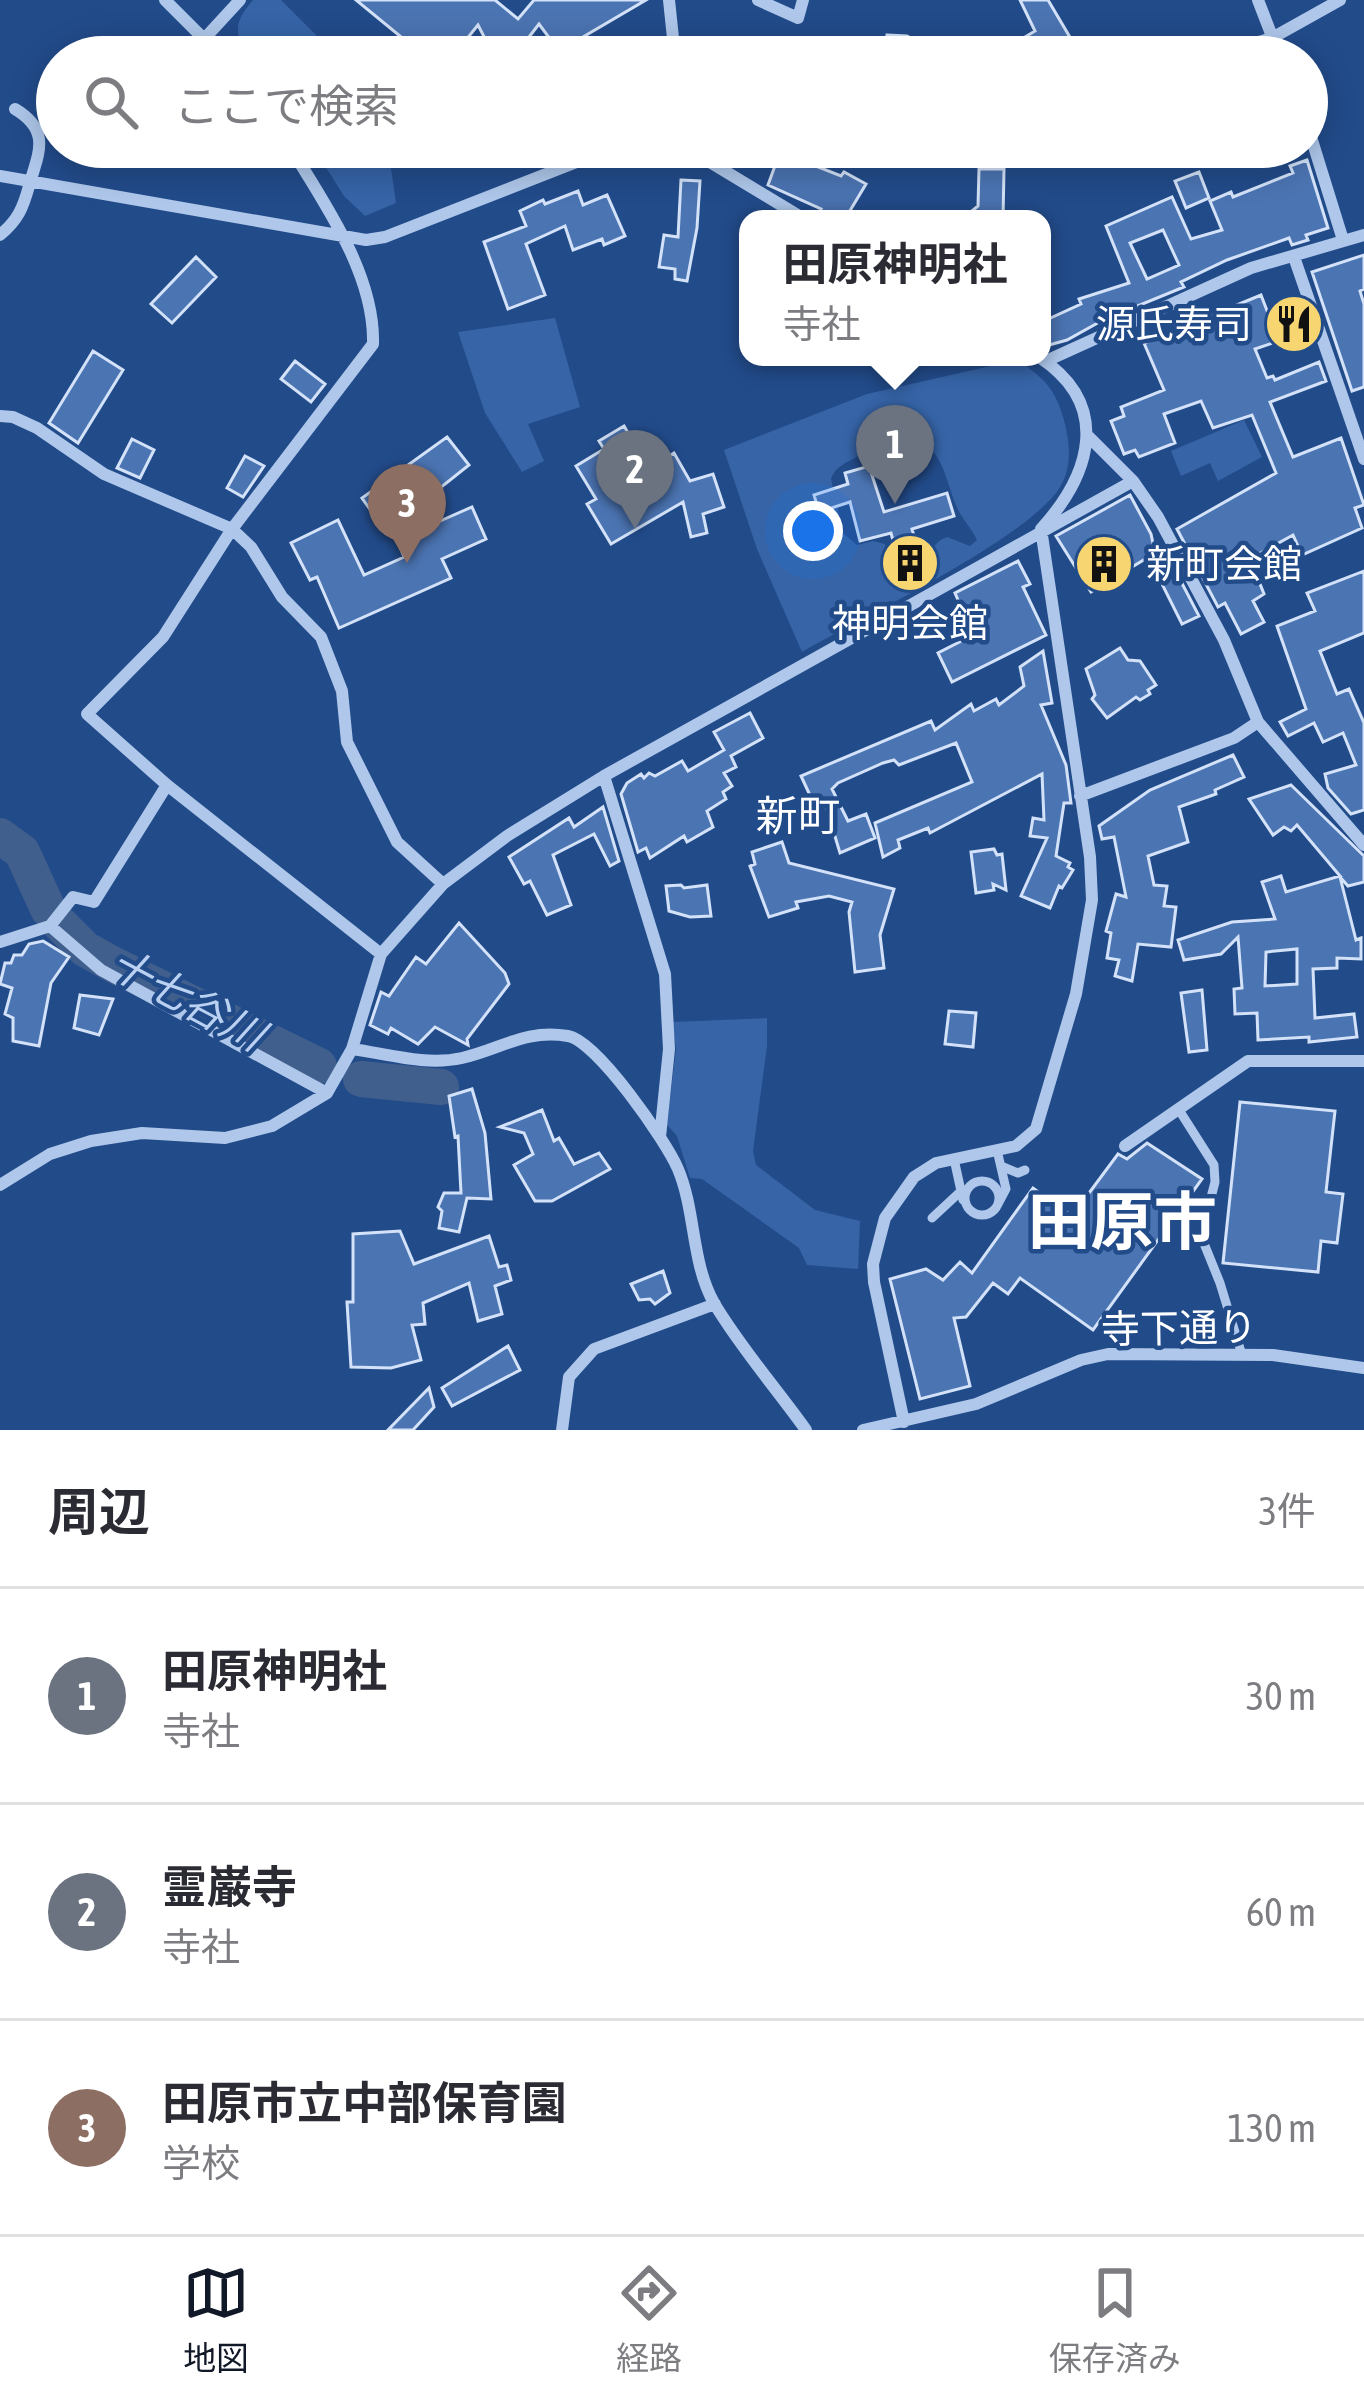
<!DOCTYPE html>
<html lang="ja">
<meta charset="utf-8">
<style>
:root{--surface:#fff;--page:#f7f7f7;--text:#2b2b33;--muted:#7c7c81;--line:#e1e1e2;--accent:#111827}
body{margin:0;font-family:"Asap Condensed","Noto Sans JP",sans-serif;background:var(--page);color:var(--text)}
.you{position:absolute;left:813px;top:531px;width:42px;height:42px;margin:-30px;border:9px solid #fff;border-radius:50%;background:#1a73e8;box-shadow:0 0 0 18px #1a73e833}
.badge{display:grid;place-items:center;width:78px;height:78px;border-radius:50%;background:var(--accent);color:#fff;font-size:39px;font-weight:700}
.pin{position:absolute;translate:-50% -99px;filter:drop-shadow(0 3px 6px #0008)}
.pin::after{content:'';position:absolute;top:63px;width:42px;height:36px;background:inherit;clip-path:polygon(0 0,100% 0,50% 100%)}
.popup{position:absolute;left:739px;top:210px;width:312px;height:156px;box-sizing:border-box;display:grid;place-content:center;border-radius:24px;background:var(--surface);filter:drop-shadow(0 3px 9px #0005);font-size:39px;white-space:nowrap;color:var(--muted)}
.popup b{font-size:45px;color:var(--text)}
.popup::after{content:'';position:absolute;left:50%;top:100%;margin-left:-24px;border:24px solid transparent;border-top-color:var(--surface)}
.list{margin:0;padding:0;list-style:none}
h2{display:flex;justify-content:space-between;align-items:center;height:156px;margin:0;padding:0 48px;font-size:51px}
h2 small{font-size:39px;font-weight:400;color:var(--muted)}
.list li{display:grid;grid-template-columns:78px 1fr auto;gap:36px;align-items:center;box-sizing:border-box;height:216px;padding:0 48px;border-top:3px solid var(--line)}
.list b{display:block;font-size:45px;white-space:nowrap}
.list p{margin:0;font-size:39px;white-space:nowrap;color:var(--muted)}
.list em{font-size:39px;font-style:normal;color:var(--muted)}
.icon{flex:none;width:66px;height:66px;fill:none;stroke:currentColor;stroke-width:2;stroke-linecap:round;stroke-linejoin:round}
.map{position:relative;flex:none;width:1364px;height:1430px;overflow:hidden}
.search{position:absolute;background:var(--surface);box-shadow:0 6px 30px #0003;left:36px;right:36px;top:36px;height:132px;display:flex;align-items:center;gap:30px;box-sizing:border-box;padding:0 42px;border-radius:66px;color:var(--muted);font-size:45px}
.sheet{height:804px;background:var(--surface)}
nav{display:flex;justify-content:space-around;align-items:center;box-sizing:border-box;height:168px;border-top:3px solid var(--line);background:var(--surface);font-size:33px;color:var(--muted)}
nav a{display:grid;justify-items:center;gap:6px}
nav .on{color:var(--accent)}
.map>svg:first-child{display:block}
.green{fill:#3664a7;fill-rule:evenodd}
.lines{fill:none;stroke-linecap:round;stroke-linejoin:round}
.river{stroke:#415f8d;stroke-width:36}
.building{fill:#4b74b2;stroke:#d3e2f8;stroke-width:3;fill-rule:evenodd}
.lane{stroke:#aec7ea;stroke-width:9}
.street{stroke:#aec7ea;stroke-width:12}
.labels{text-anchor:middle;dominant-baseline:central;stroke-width:9;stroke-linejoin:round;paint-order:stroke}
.poi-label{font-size:39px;fill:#fff;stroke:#224b8a;text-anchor:end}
.street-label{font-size:39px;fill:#fff;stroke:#224b8a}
.neighbourhood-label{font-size:42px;fill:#fff;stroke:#224b8a}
.water-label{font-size:42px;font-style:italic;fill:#bad1f2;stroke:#224b8a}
.town-label{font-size:63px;font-weight:bold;fill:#fff;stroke:#224b8a}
</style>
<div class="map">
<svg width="1364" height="1430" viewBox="0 0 1364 1430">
<rect width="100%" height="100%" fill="#224b8a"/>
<path class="green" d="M253,0H281L338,57H250C233,33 234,22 253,0Z
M313,147H388L396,203L365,216L344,196Z
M555,318L580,407L528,424L544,461L522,472L485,413L458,332Z
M1017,360C1045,378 1057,391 1065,424C1070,446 1072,467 1060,487C1029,538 861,618 802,652L757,549L724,450L867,394ZM905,439C942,440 944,477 956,505C961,518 971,527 977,540L970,546L947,537C928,544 930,559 928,577L903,590L894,584L885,544L873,541L857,545L843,533L831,479C837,460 862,460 874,444Z
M1244,420L1262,457L1218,481L1210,463L1181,476L1171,451Z
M767,1018V1046L753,1151L756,1165L815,1210L860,1221L858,1269L807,1265L799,1248L702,1179L690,1178L677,1136L667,1125L676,1049L672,1022Z"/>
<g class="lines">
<path class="river" d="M0,836L22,852L48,909
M60,924L85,949L114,965L319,1066
M361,1079L441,1087"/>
</g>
<path class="building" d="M356,0H495L518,19L534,0H646L559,51L539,24L529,37L494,56L478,25L452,57H402L411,45Z
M1020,0H1048L1071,39L1036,57L1025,37L1035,31Z
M887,35L907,36L947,57L886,54Z
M780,152L841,176L844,172L866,184L845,219H827L818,214L821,209L768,185Z
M1307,160L1328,228L1306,235L1308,240L1292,245L1289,238L1227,260L1181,282L1184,287L1103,320L1067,340L1042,347V322L1081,304L1079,299L1129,283L1106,226L1172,197L1191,239L1222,230L1210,201L1231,192L1233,197L1293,173L1290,166ZM1163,230L1179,265L1147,279L1130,243Z
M979,169H1004L1003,219H962L978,206Z
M1199,172L1209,198L1186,208L1175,181Z
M681,180L700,181L697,228L687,281L675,279V269L659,267L664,235L678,237Z
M578,191L583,205L607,195L625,236L604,245L602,239L573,250L565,226L526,244L545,295L508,309L484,242L526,226L520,211L543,200L545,204Z
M1364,255V289L1360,291L1364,304V387L1352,391L1312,272Z
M196,257L216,277L172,323L151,304Z
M1261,295L1271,321L1302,311L1308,331L1255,349L1267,378L1273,376L1275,380L1319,362L1326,381L1270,402L1293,457L1341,438L1364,505L1355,508L1362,528L1302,555L1293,535L1250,559L1264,594L1253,601L1264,622L1241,634L1225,603L1218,607L1177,529L1276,473L1252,415L1213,428L1201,401L1164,414L1175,443L1139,457L1135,450L1124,454L1111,421L1124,416L1121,407L1164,390L1144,343Z
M93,351L123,370L78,443L49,423Z
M295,361L325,384L311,402L281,379Z
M624,426L636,446L651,437L664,459L674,453L690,481L713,474L724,507L703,514L707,533L691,537L683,502L611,544L587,504L596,499L576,466L604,449L599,441Z
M447,437L469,465L391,527L388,520L381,525L362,498Z
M132,439L154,450L140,478L117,468Z
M245,456L264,466L243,497L227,488Z
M869,466L884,512L947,493L954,516L912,529L926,579L905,585L891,533L860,541L850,502L819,512L814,495L848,484L845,473Z
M1130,495L1151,534L1155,553L1091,592L1056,536Z
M472,507L486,539L442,559L451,578L339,628L317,577L310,580L291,543L338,520L364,575L404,557L397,540Z
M1018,561L1030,584L1023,587L1046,635L952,682L938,653L973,635L955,593Z
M1174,568L1199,616L1182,624L1158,576Z
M1364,571V633L1320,651L1337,694L1349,689L1364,723V810L1351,814L1328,788L1325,774L1356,765L1343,733L1323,742L1314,723L1288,736L1280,722L1306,709L1277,626L1315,611L1307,593Z
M1120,648L1128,660L1140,661L1156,685L1148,690L1150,694L1140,700L1136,697L1107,718L1092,699L1095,695L1086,669Z
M1043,651L1052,703L1041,705L1066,765L1071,803H1064L1056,856L1070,863L1068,867L1073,870L1062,888L1059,886L1050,908L1021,896L1047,838L1030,836L1033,818L1044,820L1042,774L930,833L928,828L898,840L900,848L883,857L875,823L972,782L956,743L899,765L894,760L883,763L838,783L832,789L848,821L866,814L875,838L840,853L824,800L814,804L801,776L931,721L935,730L971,704L974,711L996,699L999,705L1024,686L1020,667Z
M750,713L763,738L731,756L736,767L724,773L732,786L723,792L726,799L707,811L713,827L687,842L684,836L650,858L646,848L638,852L621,794L627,783L641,774L644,778L649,773L655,776L682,761L688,771L724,750L714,732Z
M1233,755L1244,777L1215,790L1216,794L1179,807L1188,842L1148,856L1154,885L1167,886L1164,906L1176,907L1171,947L1138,944L1132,981L1115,976L1119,960L1107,958L1111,933L1106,931L1116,894L1126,897L1114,837L1102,839L1099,826L1150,790Z
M1291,785L1364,856V882L1348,886L1340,877L1356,940L1361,938V959L1337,958V968L1313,969L1315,1018L1354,1014L1357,1037L1309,1042V1037L1258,1040L1257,1013L1235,1014L1234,989L1242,988L1238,937L1221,954L1184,960L1178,940L1232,922L1275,919L1262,882L1281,876L1286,892L1340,876L1297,825L1291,831L1284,827L1273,835L1249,799ZM1297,949V984L1265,986L1266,952Z
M603,807L619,861L610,866L594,834L553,855L571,905L547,915L530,881L524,884L509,857L569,818L574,827Z
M782,842L789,863L894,889L880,935L884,968L855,972L849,912L852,902L829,896L796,902L798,908L769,917L750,866L755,864L752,852Z
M994,849L997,855L1002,854L1006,890L993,884L994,890L976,893L971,852Z
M681,885L684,888L707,885L711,916L690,917L669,911L666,886Z
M459,923L505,973L509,984L467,1039L468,1045L435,1027L418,1044L391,1028L388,1034L370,1025L381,992L389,996L416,957L426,964Z
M43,941L69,957L51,983L39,1046L13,1041V1018L5,1014L12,988L0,984L5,963H11L14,955H22L29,944Z
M1202,990L1207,1050L1189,1052L1181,993Z
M80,995L113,999L99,1035L74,1028Z
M949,1011L976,1013L973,1047L945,1044Z
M472,1089L485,1133L491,1199L467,1198L459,1232L439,1228L442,1211L438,1207L444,1193H461L458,1136L455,1137L449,1096Z
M1240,1102L1335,1111L1326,1192L1343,1194L1337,1243L1321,1241L1318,1272L1223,1263Z
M542,1110L554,1141L559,1138L574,1164L599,1153L610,1169L552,1201H535L514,1165L533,1154L524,1133L500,1127Z
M1147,1143L1202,1179L1093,1330L1020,1278L1008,1294L993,1283L966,1317L954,1318L970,1386L920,1399L890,1279L926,1269L943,1280L960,1262L972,1273L1033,1188L1072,1216L1118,1154L1127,1159Z
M400,1231L414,1264L489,1236L499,1267L507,1265L511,1280L495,1286L502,1314L478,1321L469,1283L423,1303L425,1324L412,1325L421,1360L391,1368L351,1367L347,1302H353V1234Z
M663,1271L670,1293L655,1304L650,1299L639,1300L631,1284Z
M508,1346L520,1370L452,1406L442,1388Z
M429,1388L434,1407L413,1430H388Z"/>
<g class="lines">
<path class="lane" d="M1179,1110L1214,1165L1215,1182L1201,1236L1220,1283L1242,1355
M954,1159L963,1200
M1001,1166L1018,1173L1025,1170
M965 1198a17 17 0 1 1 34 0a17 17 0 1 1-34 0Z
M997,1206L1006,1189L997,1150
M932,1218L960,1192"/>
<path class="street" d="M165,0L222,57
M669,0L675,57
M758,0L798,18L803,0
M1258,0L1280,57
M205,38L240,0
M1209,57L1272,38L1340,0
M1307,124L1343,240
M290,147C325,204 375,275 373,344L232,529L163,637L87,714L167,785L381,954
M685,147L804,219
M0,176L366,240L385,237L592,156L653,147
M0,235C18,220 23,208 29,186C38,154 52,131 15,109
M1294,257L1364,459
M1046,361L1251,268L1364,235
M0,416L13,417L37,428L104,474L232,529L251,547L282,597L321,637L342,691L347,742L397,842L443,884
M1089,437L1133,481L1158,517L1224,640L1258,722L1364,845
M604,776L665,974L669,1049L660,1137
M1080,796L1234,738L1258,722
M50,926L73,897L94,902L167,785
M0,942L50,926L101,970L327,1093
M352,1049C388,1054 426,1066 462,1058C502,1049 524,1029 568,1036C597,1041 666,1141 678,1169C696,1212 691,1262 714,1303C740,1347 776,1388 806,1430
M1125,1146L1248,1061H1364
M0,1185L50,1154L91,1141L142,1133L225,1138L272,1126L327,1093L352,1049L381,954L443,884L507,836L604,776L1133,481
M904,1422L874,1282L873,1264L885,1218L914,1177L936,1163L1016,1146L1036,1129L1076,994L1092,900L1090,857L1041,529C1091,474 1112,405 1039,357
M562,1430L569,1377L594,1349L715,1304
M863,1430L976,1404L1081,1360L1108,1354L1273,1355L1364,1368"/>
</g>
<defs>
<symbol id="restaurant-disc" viewBox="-11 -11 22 22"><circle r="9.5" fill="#f7d570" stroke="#224b8a"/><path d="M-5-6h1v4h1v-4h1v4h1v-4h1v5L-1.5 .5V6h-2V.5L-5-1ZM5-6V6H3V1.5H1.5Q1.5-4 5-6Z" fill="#111"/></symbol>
<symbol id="building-disc" viewBox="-11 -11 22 22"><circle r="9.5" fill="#f7d570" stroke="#224b8a"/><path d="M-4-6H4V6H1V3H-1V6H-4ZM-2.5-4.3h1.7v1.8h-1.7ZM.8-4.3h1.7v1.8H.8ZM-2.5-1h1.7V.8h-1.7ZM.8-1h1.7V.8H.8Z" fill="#111"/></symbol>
</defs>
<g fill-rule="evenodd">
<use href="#restaurant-disc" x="1261" y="291" width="66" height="66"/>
<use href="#building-disc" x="877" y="530" width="66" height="66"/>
<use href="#building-disc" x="1071" y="531" width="66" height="66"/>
</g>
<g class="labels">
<g class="poi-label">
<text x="1252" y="324">源氏寿司</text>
<text x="1146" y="564" text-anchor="start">新町会館</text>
<text x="910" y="623" text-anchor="middle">神明会館</text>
</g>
<g class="street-label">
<text transform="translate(1179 1328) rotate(-1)">寺下通り</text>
</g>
<g class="neighbourhood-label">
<text x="798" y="816">新町</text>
</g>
<g class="water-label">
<text transform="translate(187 999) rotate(28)">十七谷川</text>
</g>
<g class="town-label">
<text x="1122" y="1221">田原市</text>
</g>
</g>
</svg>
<div class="you"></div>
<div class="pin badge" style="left:895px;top:504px;background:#6b7280">1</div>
<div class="popup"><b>田原神明社</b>寺社</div>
<div class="pin badge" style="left:635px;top:529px;background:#6b7280">2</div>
<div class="pin badge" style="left:407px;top:563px;background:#8d6e63">3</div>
<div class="search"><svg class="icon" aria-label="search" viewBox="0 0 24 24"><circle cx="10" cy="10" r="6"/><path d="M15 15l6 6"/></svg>ここで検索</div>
</div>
<section class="sheet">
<h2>周辺<small>3件</small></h2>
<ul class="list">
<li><span class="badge" style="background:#6b7280">1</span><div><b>田原神明社</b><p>寺社</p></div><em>30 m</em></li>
<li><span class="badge" style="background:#6b7280">2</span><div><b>霊巌寺</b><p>寺社</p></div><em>60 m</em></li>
<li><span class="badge" style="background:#8d6e63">3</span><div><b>田原市立中部保育園</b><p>学校</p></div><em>130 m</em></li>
</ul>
</section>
<nav>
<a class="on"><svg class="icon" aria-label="map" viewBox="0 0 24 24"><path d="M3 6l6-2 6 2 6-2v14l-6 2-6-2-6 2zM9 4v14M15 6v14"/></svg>地図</a>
<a><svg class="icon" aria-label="directions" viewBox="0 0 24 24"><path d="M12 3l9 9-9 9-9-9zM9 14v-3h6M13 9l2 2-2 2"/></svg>経路</a>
<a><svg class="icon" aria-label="saved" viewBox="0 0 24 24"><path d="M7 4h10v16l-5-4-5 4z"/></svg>保存済み</a>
</nav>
